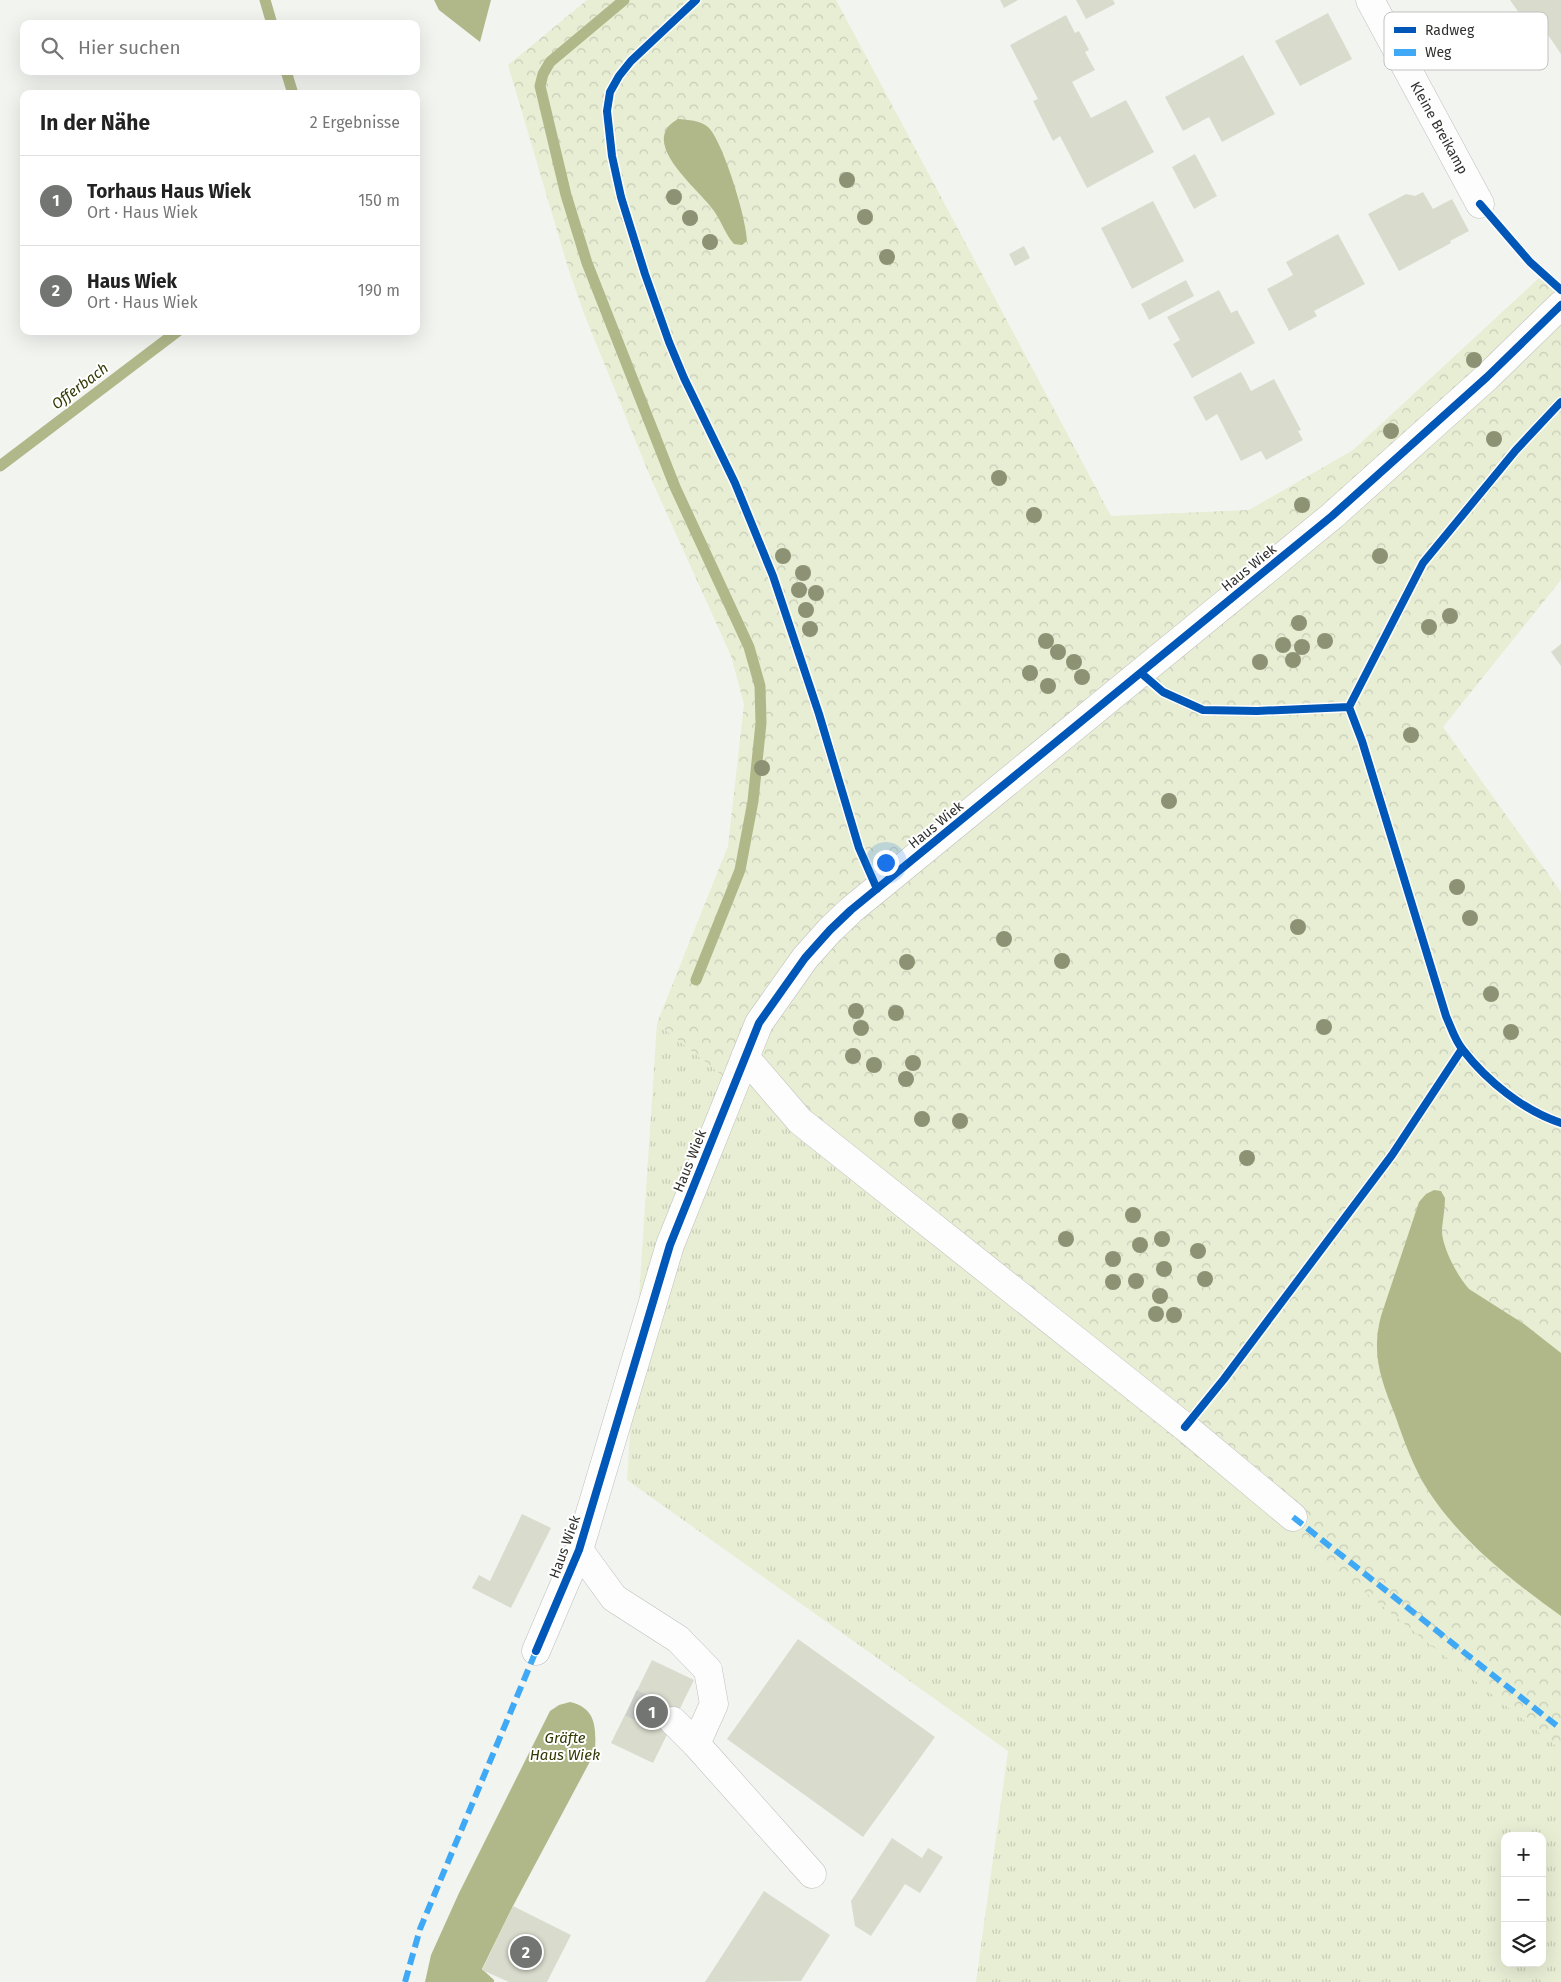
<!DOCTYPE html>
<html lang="de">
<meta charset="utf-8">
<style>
:root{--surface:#fff;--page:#f6f6f6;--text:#222;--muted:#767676;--line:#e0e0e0;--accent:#737572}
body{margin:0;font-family:"Fira Sans",sans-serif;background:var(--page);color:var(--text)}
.controls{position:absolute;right:15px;bottom:15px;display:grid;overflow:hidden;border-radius:10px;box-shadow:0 5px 20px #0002}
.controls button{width:45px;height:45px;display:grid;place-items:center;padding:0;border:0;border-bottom:1px solid var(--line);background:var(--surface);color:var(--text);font:25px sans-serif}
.you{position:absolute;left:885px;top:862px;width:18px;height:18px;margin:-12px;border:4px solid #fff;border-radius:50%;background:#1a73e8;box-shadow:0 0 0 8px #1a73e833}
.badge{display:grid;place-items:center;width:32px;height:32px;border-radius:50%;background:var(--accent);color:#fff;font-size:16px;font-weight:700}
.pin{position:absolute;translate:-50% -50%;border:2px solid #fff;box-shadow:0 1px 5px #0006}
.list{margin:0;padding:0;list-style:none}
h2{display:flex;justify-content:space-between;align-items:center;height:65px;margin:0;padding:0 20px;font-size:21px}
h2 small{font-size:16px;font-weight:400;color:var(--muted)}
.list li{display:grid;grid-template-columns:32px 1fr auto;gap:15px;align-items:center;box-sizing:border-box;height:90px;padding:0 20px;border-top:1px solid var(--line)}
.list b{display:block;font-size:19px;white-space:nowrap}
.list p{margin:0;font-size:16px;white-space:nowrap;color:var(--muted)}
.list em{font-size:16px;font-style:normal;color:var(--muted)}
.icon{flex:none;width:28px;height:28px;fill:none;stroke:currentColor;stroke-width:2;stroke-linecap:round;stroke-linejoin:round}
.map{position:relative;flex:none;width:1561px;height:1982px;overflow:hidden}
.search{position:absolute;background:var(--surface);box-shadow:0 5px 20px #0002;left:20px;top:20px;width:400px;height:55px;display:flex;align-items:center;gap:12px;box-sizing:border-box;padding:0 18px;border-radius:10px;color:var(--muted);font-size:19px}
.panel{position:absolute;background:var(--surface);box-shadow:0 5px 20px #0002;left:20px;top:90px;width:400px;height:245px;border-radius:10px}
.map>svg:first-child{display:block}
.grass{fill:url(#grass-tufts);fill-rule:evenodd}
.park{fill:url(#park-crowns)}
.water{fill:#b0b88a}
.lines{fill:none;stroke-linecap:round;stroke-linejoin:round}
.stream{stroke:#b0b88a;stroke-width:11}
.building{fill:#d9dccd}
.minor-tunnel{stroke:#cbcdc9;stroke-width:28;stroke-dasharray:28 14;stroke-linecap:butt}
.minor-casing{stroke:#bebfbd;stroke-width:29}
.minor{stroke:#fdfdfd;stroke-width:28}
.quiet{stroke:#3fa9f5;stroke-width:6;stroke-dasharray:12 6;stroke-linecap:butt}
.cycleway-casing{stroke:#fff;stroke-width:11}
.cycleway{stroke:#0057b8;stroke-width:8}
.tree{fill:#8d9275}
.labels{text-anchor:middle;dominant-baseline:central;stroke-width:4;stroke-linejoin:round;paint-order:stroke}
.street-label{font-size:14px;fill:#2f302e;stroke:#fff}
.water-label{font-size:15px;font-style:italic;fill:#323904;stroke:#fff}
.key{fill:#fff;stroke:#c1c1c0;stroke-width:1}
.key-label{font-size:14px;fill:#2f302e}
</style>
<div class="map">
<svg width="1561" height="1982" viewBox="0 0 1561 1982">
<defs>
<pattern id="grass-tufts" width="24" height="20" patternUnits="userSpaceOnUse" patternTransform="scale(1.25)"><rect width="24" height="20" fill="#e8eed4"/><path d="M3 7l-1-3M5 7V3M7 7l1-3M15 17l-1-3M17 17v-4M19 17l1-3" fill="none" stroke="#c7ccb6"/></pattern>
<pattern id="park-crowns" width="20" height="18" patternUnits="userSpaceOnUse" patternTransform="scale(1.25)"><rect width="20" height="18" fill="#e8eed4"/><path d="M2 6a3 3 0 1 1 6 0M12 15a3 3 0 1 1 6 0" fill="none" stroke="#c7ccb6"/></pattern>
</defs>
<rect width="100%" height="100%" fill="#f2f4f0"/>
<path class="grass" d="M657,1023L1561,1748V1982H976L1008,1751L627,1480ZM1505,1836H1542V1963H1505Z"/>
<path class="park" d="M587,0H836L1111,516L1249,510L1353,450L1540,277L1561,294V580L1443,727L1561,892V1750L657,1023L728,846L744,704L731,656L649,474L585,316L569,271L508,65Z"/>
<path class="water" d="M434,0H491L480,42L439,10Z
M678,119C688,120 700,120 708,127C723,141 747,220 747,241L742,245L734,244C725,234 722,222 714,211C699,189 636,142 678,119Z
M1434,1190L1441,1191L1445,1198C1445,1208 1443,1219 1442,1229C1441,1246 1458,1277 1469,1289L1524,1324L1561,1353V1616C1512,1581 1462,1542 1429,1492C1414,1469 1404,1441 1395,1415C1381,1380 1371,1354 1381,1316L1419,1202L1426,1194Z
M570,1702C597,1708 596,1729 595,1752L513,1906L482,1969L494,1980V1982H425L431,1955L459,1893L550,1711L559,1705Z"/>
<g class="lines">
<path class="stream" d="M265,0L272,24
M624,0L550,62L543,74L540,86L566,195L587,263L675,487L749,647L760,686L761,723L753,801L740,870L696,980
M286,71L293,94
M0,466L178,331"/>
</g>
<path class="building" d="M1000,0H1018L1004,8Z
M1076,0H1113L1115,4L1086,19Z
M1510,0H1561V54L1533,13L1524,20Z
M1328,13L1352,59L1300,86L1275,41Z
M1066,15L1075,33L1079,31L1089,50L1085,52L1095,70L1072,82L1091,118L1126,100L1154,152L1087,188L1060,136L1053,141L1033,101L1038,99L1010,45Z
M1243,55L1275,114L1222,142L1209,117L1183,131L1165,97Z
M1195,154L1217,196L1194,209L1172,167Z
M1423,192L1433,209L1452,199L1469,231L1450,241L1451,243L1399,271L1368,214L1406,194L1415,196Z
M1153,201L1184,261L1132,289L1101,228Z
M1338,234L1365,284L1314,311L1317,316L1289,331L1267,289L1293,275L1286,262Z
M1024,246L1030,258L1015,266L1009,254Z
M1186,280L1194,296L1149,320L1141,304Z
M1219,290L1231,313L1237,310L1255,343L1192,378L1173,344L1180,340L1167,317Z
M1241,372L1251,391L1274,379L1301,430L1298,431L1303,440L1266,460L1261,451L1241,461L1217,414L1206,421L1193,397Z
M1561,644V666L1551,652Z
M522,1514L551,1528L511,1608L472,1588L479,1575L490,1581Z
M798,1639L935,1737L863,1837L727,1739Z
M652,1660L694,1680L653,1763L611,1743Z
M892,1838L922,1858L928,1848L943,1857L920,1893L905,1884L871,1936L855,1926L851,1901Z
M764,1891L830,1935L801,1981L705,1982Z
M513,1906L571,1935L547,1982H509L482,1970Z"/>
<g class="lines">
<path class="minor-tunnel" d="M631,1703L673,1721"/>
<defs>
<path id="minor" d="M1370,0L1480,204
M745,1057L800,1121L1185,1427L1293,1517
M579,1550L614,1598L678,1639L708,1670L714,1704L696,1744L812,1874
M536,1651L579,1550L670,1245L759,1023L805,958L830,930L851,910L1332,516L1487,377L1561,305
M673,1721L696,1744"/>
</defs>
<use href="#minor" class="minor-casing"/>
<use href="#minor" class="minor"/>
<path class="quiet" d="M1293,1517L1561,1729
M405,1982L420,1929L536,1651"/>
<defs>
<path id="cycleway" d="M696,0L631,61L619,76L610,92L607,111L612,156L621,197L645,274L669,342L684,378L735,483L773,576L819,714L859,848L877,889
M1480,204L1530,262L1561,290
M1561,402L1516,450L1423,563L1349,707L1362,741L1446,1016C1451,1027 1455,1041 1463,1050C1487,1081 1524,1111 1561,1123
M1141,673L1163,692L1203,710L1257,711L1349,707
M1185,1427L1224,1379L1392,1155L1462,1049
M536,1651L579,1550L670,1245L759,1023L805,958L830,930L851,910L1332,516L1487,377L1561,305"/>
</defs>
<use href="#cycleway" class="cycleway-casing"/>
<use href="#cycleway" class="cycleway"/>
</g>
<g class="tree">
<circle cx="847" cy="180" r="8"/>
<circle cx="674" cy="197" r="8"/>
<circle cx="865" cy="217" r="8"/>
<circle cx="690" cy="218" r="8"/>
<circle cx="710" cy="242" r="8"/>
<circle cx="887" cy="257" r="8"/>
<circle cx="1474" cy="360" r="8"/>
<circle cx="1391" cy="431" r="8"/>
<circle cx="1494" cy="439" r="8"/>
<circle cx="999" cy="478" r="8"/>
<circle cx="1302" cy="505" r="8"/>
<circle cx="1034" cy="515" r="8"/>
<circle cx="783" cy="556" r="8"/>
<circle cx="1380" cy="556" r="8"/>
<circle cx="803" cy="573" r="8"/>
<circle cx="799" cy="590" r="8"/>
<circle cx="816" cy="593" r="8"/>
<circle cx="806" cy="610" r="8"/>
<circle cx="1450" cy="616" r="8"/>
<circle cx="1299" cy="623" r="8"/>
<circle cx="1429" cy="627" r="8"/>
<circle cx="810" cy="629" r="8"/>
<circle cx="1046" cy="641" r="8"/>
<circle cx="1325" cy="641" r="8"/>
<circle cx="1283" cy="645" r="8"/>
<circle cx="1302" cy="647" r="8"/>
<circle cx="1058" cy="652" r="8"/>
<circle cx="1293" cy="660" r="8"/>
<circle cx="1074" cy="662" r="8"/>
<circle cx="1260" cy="662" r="8"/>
<circle cx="1030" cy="673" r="8"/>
<circle cx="1082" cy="677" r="8"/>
<circle cx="1048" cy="686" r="8"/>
<circle cx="1411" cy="735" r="8"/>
<circle cx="762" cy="768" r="8"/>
<circle cx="1169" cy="801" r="8"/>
<circle cx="1457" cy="887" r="8"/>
<circle cx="1470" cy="918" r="8"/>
<circle cx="1298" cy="927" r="8"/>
<circle cx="1004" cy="939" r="8"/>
<circle cx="1062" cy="961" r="8"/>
<circle cx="907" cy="962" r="8"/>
<circle cx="1491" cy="994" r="8"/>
<circle cx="856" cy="1011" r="8"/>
<circle cx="896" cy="1013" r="8"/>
<circle cx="1324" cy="1027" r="8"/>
<circle cx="861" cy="1028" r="8"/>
<circle cx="1511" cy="1032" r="8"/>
<circle cx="853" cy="1056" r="8"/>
<circle cx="913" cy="1063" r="8"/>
<circle cx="874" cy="1065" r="8"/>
<circle cx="906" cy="1079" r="8"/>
<circle cx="922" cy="1119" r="8"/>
<circle cx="960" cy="1121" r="8"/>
<circle cx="1247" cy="1158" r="8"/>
<circle cx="1133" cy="1215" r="8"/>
<circle cx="1066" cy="1239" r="8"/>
<circle cx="1162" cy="1239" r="8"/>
<circle cx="1140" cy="1245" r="8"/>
<circle cx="1198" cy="1251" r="8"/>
<circle cx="1113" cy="1259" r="8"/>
<circle cx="1164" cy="1269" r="8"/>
<circle cx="1205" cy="1279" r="8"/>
<circle cx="1136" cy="1281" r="8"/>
<circle cx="1113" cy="1282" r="8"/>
<circle cx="1160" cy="1296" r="8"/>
<circle cx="1156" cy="1314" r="8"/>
<circle cx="1174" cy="1315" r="8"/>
</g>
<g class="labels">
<g class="street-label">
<text transform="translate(1439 128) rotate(61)">Kleine Breikamp</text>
<text transform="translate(1249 568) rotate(-39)">Haus Wiek</text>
<text transform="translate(936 825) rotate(-39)">Haus Wiek</text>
<text transform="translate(690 1161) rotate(-68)">Haus Wiek</text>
<text transform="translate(565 1547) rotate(-70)">Haus Wiek</text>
</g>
<g class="water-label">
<text transform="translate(80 386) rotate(-37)">Offerbach</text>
<text x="565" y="1738">Gräfte<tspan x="565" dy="17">Haus Wiek</tspan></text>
</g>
</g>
<rect x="1384" y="12" width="164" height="58" rx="8" class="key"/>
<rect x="1394" y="27" width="22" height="6" fill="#0057b8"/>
<rect x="1394" y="49" width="22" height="7" fill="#3fa9f5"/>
<g class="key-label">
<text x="1425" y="35">Radweg</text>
<text x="1425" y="57">Weg</text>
</g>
</svg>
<div class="controls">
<button>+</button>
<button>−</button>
<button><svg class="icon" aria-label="layers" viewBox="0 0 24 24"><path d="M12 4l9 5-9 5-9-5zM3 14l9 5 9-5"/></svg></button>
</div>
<div class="you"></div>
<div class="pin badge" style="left:652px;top:1712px">1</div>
<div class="pin badge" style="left:526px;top:1952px">2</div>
<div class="search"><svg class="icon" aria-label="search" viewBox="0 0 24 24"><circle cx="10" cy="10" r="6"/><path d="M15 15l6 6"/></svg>Hier suchen</div>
<section class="panel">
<h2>In der Nähe<small>2 Ergebnisse</small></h2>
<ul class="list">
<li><span class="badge">1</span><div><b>Torhaus Haus Wiek</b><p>Ort · Haus Wiek</p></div><em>150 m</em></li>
<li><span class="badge">2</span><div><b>Haus Wiek</b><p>Ort · Haus Wiek</p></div><em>190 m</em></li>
</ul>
</section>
</div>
